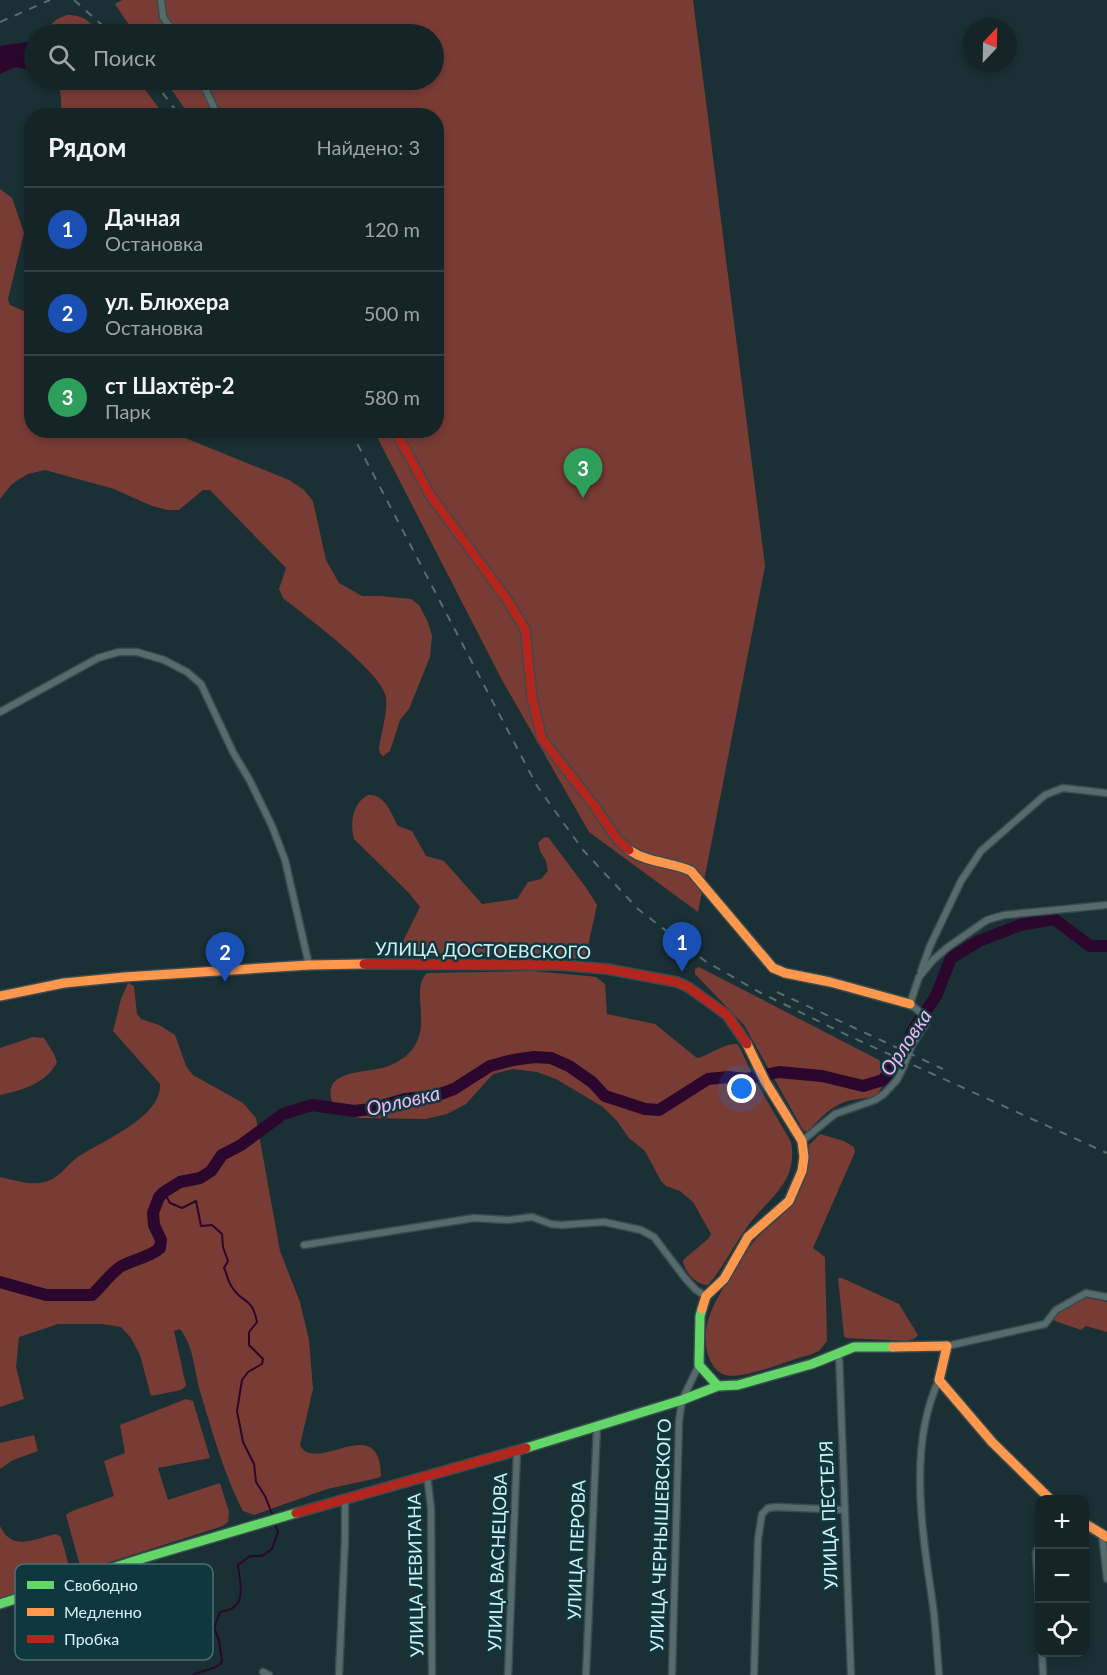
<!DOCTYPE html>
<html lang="ru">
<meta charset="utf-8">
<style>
:root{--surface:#142427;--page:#213033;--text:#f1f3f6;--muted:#9da4a7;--line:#334144;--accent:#94adb1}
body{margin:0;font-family:Lato,sans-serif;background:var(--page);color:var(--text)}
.controls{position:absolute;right:18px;bottom:18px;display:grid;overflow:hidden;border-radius:12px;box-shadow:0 3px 9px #0003}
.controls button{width:54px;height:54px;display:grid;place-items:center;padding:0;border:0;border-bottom:2px solid var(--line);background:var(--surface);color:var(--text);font:30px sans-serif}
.compass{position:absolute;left:963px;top:18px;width:54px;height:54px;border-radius:50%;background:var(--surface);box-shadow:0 3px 9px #0003;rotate:22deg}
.you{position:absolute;left:742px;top:1089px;width:21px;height:21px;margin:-15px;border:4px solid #fff;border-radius:50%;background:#1a73e8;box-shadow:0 0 0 9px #1a73e833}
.badge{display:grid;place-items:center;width:39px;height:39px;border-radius:50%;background:var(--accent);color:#fff;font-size:20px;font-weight:700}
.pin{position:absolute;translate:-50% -50px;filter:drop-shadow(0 2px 3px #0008)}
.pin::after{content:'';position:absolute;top:32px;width:21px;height:18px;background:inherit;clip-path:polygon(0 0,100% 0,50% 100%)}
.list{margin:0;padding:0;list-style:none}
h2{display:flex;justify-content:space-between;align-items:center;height:78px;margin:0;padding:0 24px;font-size:26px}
h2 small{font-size:20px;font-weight:400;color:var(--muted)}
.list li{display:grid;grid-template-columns:39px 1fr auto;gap:18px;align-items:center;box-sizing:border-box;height:84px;padding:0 24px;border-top:2px solid var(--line)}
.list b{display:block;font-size:22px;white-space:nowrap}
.list p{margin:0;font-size:20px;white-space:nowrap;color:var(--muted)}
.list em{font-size:20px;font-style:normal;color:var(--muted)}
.icon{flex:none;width:33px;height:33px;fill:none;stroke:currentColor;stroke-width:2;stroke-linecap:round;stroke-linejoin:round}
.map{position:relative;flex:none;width:1107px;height:1675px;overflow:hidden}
.search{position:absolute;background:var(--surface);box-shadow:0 3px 9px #0003;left:24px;top:24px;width:420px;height:66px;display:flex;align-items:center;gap:15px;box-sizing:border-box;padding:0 21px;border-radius:33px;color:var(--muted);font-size:22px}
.panel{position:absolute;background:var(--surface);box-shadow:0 3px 9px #0003;left:24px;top:108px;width:420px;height:330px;border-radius:24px}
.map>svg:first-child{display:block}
.green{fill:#793c35}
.water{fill:#2b072d}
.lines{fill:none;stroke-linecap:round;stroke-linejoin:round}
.stream{stroke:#2b072d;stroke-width:2}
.river{stroke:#2b072d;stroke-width:12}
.street-casing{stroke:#394b4f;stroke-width:9}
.fast-casing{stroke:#394b4f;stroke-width:12}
.slow-casing{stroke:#394b4f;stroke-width:12}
.jam-casing{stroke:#394b4f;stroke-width:12}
.street{stroke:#576a6c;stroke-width:6}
.fast{stroke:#63d668;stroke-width:9}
.slow{stroke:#ff974d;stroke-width:9}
.jam{stroke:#b3261e;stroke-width:9}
.rail{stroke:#5b6c6f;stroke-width:2;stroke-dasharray:8 8;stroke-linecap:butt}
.labels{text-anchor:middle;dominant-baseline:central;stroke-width:5;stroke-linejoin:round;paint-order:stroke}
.street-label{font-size:18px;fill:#d6f1f5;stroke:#0f383e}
.water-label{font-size:20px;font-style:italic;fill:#f6b5f1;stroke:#0f383e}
.key{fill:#0f383e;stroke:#4b7075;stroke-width:1.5}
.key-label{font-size:16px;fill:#d6f1f5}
</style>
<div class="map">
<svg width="1107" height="1675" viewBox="0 0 1107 1675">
<rect width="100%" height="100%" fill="#1a3034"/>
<path class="green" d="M122,0H693L765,566L698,912L589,832L502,680L374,431L436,430V116L189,115L165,80H434V34H135L115,4Z
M67,15C84,15 90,22 101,34H48C50,22 56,19 67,15Z
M54,80H138L164,115H61C61,101 63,91 54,80Z
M0,189L12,198L24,233L8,299L10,305L31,314L32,430L168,431L289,480L304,490L313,501L326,560L339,583L362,596H381L411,599L419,605L428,622L432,636L430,657L409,709L400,720L390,751L383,756L380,753L379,748C381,734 388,711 386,697C382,672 304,615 283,598L279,589L286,568L210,490H203L179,510H168L152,506L114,489L45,470L28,474L21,478L11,485L0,499Z
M368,795C385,794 391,813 398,826L412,831L426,856L444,861L482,904L517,899L528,882L541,879L548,871L546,861L540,851L538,843L543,838L548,837L587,889L597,905L586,955L580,959L533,954L406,956L399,953L400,947L420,907L409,893L354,839C350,824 352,803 368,795Z
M699,967L879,1060L886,1072C881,1108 862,1093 840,1104C827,1110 817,1122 807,1132L803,1130L744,1025L695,974V969Z
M532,971L588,976L596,977L605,984L607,1014L655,1024L697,1058C710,1055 724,1043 737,1044L740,1048L755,1080L791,1142C799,1184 766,1199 745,1230C732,1248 723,1268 708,1285C696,1285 684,1272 683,1260L708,1239L711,1234L693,1202L680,1191L666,1186L661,1181L645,1151L629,1138L617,1121L603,1107L556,1079L537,1072L513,1069L493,1074L466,1104L447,1114L426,1119L360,1118L337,1113C314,1070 358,1074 382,1068C391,1066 404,1059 410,1052C434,1026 409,991 427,973Z
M128,983L134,986L137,1014L141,1019L159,1025L175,1035L186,1066L193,1075L243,1103L256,1118L280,1251L300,1302L309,1340L313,1389L300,1445C315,1476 380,1409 381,1476L378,1478L327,1489L254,1515L243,1511C225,1477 211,1428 200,1391C194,1371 194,1346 180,1329L174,1331L186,1386L181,1390L151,1396L140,1355L131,1338L121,1327L103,1324H58L19,1337L16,1367L24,1399L0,1407V1177C15,1180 30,1186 45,1182C57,1179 65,1168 74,1160C98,1142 162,1119 160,1084L113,1031L121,999Z
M33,1037L44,1038L54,1054L57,1062C47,1083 21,1091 0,1095V1048Z
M820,1134L844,1141L854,1147L855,1152L813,1248L825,1257L827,1341L819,1351L809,1355C789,1360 743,1380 725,1375C715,1372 709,1360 707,1351C700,1319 721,1292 737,1267C743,1258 748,1248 755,1240C766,1227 781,1219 791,1205C804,1189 810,1165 809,1145Z
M838,1278H842L899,1304L918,1335L914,1339L907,1341L846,1338L844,1336Z
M1083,1297L1107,1302V1332L1086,1326L1081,1330L1055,1321L1052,1316L1056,1311Z
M186,1399L193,1401L210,1458L158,1468L168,1500L220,1483L229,1512L228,1522L223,1526L91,1568L80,1566L66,1515L72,1511L114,1496L104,1461L125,1453L120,1425Z
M34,1435L38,1451L13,1460L0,1469V1443Z
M0,1526C12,1552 34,1539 56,1534L61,1537L69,1566V1573L63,1578L0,1598Z"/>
<path class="water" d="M34,41V71L16,67L0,74V46Z"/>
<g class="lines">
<path class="stream" d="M164,1192L170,1203L182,1208L196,1201L201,1226L212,1225L222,1234L223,1247L228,1261L224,1268C227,1274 228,1282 232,1287C242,1304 252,1296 257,1322L249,1332V1345L263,1359L262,1364L248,1372L242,1380L237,1411L243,1442L254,1464L256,1482L265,1496L273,1516
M193,1675C204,1669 214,1671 222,1662L219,1640L214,1628L220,1612C224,1611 231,1610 234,1607C246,1598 239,1578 238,1565L250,1556H262L272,1549L278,1532L274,1522"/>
<path class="river" d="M0,1282L46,1295H92C102,1286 109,1275 120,1267C133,1259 149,1258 160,1248L161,1240L154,1225L153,1213L159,1197L164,1192L180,1182L200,1178L211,1171L222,1155L241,1145L283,1114L312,1105L354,1111L371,1109L405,1099L435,1096L454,1089L490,1066L513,1060L534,1057L551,1058L569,1066L592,1082L605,1096L645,1109L659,1110L708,1079L728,1077L746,1079L779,1072L822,1076L863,1086L883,1080L893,1067L915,1027L936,996L951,958L979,941L1020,925L1054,919L1090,946H1107"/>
<defs>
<path id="street" d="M161,0L163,17L175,34
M201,80L218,116
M0,712L98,658L119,652H137L164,660L187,672L201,684L233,752L250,781L272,826L285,860L309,965
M921,971L930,946L961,881L981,851L1045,795L1063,788L1107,793
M802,1141L835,1114L875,1100L884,1094L897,1080L903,1068L912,1045L926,1023L925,1016L910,1004L919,977L933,960L948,947L987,920L1004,915L1107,905
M304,1245L474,1218L508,1220L532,1217L551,1224L561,1225L604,1222L641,1230L654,1237L685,1278L696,1290L706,1296
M947,1346L1045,1324L1056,1310L1086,1293L1107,1297
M839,1353L851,1675
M939,1380C907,1447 923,1536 933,1606C936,1629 937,1652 939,1675
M427,1475L431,1508L432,1675
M1102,1534L1107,1579
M1040,1543L1036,1553L1040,1616
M1042,1652L1043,1675
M263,1672L269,1675
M339,1675L345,1539V1499
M508,1675L517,1451
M586,1675L597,1426
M672,1675L679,1421L682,1400L699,1365
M754,1675L758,1539L762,1514L768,1508L777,1507L845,1510"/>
<path id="fast" d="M702,1309L700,1316L699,1365L718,1386
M526,1448L682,1400L718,1386L738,1385L812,1364L854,1347H893
M0,1604L147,1557L296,1513"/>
<path id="slow" d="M629,850C648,863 671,862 691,871L773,968L785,973L830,982L910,1004
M0,996L64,983L125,977L309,965L364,964
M702,1309L706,1296L724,1279L748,1237L789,1201L802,1171L804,1157L802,1141L765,1081L747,1044
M893,1347L947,1346L939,1380L992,1442L1051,1500
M1084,1523L1107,1537"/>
<path id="jam" d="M395,430L430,495L506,598L525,629L532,698L542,739L593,804L617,839L629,850
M364,964L560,965L607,969L677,982L688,987L727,1015L747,1044
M296,1513L526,1448"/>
</defs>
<use href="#street" class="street-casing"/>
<use href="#fast" class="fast-casing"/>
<use href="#slow" class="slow-casing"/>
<use href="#jam" class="jam-casing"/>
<use href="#street" class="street"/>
<use href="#fast" class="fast"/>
<use href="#slow" class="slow"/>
<use href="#jam" class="jam"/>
<path class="rail" d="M74,0L112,34
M0,22L50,0
M153,80L180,116
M350,430L537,786L583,850L638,909L705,961L759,992L849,1036L1107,1153
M777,992L943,1069"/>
</g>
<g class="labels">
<g class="street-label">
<text transform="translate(483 950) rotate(1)">УЛИЦА ДОСТОЕВСКОГО</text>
<text transform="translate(828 1515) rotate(-92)">УЛИЦА ПЕСТЕЛЯ</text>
<text transform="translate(660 1535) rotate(-88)">УЛИЦА ЧЕРНЫШЕВСКОГО</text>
<text transform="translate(576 1550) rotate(-88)">УЛИЦА ПЕРОВА</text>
<text transform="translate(497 1562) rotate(-88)">УЛИЦА ВАСНЕЦОВА</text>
<text transform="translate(415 1575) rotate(-91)">УЛИЦА ЛЕВИТАНА</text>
</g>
<g class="water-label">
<text transform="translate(905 1042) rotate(-56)">Орловка</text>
<text transform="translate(403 1100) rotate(-13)">Орловка</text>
</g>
</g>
<rect x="15" y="1564" width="198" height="96" rx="9" class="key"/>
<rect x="27" y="1581" width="27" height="8" fill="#63d668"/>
<rect x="27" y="1608" width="27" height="8" fill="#ff974d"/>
<rect x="27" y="1635" width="27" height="8" fill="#b3261e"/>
<g class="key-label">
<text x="64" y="1591">Свободно</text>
<text x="64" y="1618">Медленно</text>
<text x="64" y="1645">Пробка</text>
</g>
</svg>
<div class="controls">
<button>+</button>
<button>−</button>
<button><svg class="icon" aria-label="locate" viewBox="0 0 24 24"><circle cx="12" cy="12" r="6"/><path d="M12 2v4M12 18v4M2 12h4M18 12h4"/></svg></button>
</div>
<svg class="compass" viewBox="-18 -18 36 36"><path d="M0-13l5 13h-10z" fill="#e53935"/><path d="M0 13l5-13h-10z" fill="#9da4a7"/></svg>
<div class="you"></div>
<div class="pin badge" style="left:682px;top:972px;background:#1a4fb4">1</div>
<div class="pin badge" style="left:225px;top:982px;background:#1a4fb4">2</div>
<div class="pin badge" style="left:583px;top:498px;background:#2e9e5b">3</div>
<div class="search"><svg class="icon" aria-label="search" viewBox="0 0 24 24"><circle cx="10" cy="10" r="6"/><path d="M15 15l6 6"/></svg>Поиск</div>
<section class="panel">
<h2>Рядом<small>Найдено: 3</small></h2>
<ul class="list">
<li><span class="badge" style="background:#1a4fb4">1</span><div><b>Дачная</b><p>Остановка</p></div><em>120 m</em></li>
<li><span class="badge" style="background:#1a4fb4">2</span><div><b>ул. Блюхера</b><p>Остановка</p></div><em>500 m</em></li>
<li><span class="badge" style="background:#2e9e5b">3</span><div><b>ст Шахтёр-2</b><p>Парк</p></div><em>580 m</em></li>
</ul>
</section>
</div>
